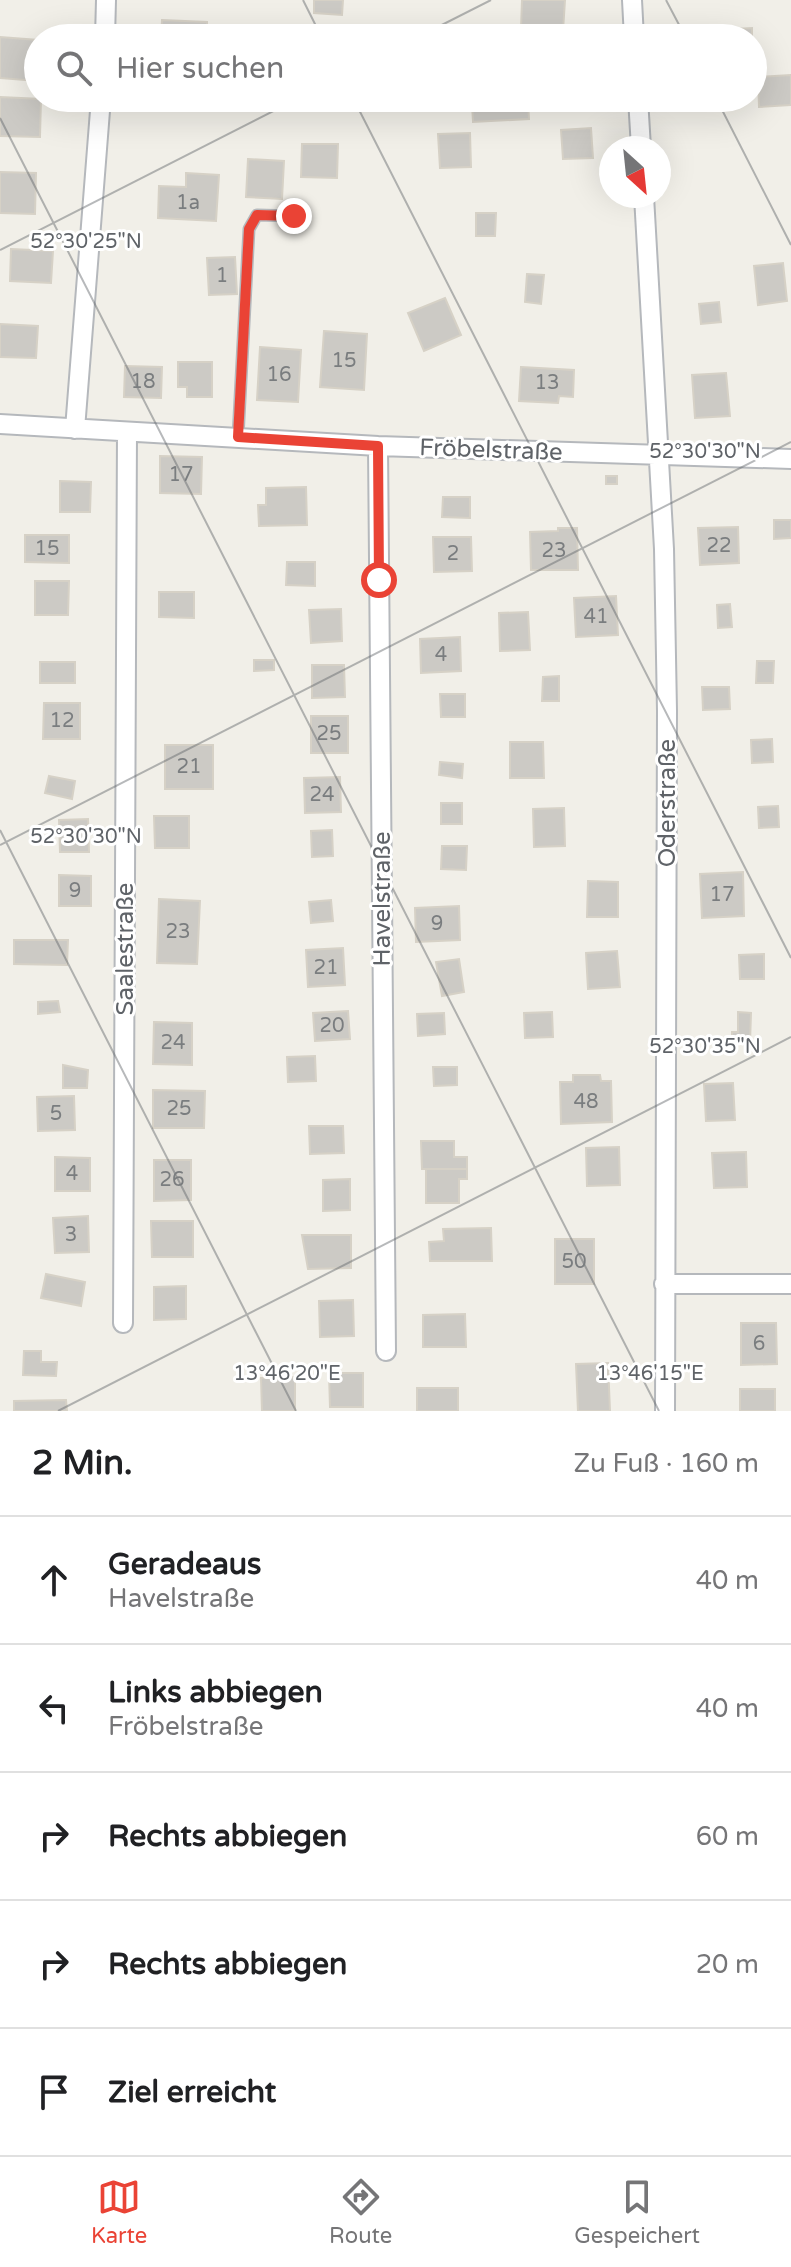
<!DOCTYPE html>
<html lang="de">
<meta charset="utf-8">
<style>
:root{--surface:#fff;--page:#f6f6f6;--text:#202124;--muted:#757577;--line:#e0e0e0;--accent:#ea4335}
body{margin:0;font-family:"Varela Round",sans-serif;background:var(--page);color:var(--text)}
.compass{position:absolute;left:599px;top:136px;width:72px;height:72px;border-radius:50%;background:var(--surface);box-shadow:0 8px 32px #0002;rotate:153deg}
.stop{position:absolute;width:24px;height:24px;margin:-18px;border:6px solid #ea4335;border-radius:50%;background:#fff}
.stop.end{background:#ea4335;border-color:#fff;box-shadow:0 2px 8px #0008}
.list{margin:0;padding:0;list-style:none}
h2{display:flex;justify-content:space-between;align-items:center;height:104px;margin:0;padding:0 32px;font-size:34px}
h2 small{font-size:26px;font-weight:400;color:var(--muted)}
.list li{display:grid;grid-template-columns:52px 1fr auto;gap:24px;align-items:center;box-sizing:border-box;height:128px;padding:0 32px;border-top:2px solid var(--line)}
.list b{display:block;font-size:30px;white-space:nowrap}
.list p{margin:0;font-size:26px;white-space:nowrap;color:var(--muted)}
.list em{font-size:26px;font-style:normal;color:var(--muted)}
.icon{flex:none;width:44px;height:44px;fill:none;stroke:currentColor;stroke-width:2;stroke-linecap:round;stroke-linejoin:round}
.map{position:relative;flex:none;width:791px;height:1411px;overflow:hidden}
.search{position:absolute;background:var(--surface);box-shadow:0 8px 32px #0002;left:24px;right:24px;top:24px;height:88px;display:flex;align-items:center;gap:20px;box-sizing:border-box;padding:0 28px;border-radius:44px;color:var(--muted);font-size:30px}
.sheet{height:744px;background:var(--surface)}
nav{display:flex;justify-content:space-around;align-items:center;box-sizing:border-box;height:112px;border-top:2px solid var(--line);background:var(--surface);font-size:22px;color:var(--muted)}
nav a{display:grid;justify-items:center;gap:4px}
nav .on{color:var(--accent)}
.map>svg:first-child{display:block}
.building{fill:#cccac5;stroke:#d6d1c6;stroke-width:2}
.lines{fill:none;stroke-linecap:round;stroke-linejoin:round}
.service-casing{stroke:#b5b8bc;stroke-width:13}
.minor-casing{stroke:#b5b8bc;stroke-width:22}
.service{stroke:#fff;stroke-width:9}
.minor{stroke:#fff;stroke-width:18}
.route{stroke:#ea4335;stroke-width:10}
.ticks{fill:none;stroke:#5f6368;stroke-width:2;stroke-opacity:0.45}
.labels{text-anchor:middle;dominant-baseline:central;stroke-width:6;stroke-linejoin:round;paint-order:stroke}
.number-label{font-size:20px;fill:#7a7d7f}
.street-label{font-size:24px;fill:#5f6368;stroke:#fff}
.ticks-label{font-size:20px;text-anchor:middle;fill:#5f6368;stroke:#fff;stroke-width:6;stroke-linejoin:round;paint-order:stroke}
</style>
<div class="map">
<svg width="791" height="1411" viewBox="0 0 791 1411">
<rect width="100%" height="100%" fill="#f1efe8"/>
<path class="building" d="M314,0H343L342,15L314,13Z
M522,0H565L563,31L521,29Z
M162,20L207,22V38H161Z
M752,28V38H717L716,30Z
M0,37L38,40L37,81L0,78Z
M791,75V105L759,107L758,77Z
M0,97L41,99L40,137L0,136Z
M376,98H415V106L376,105Z
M528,101L529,119L473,122L472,104Z
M591,128L593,158L563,159L561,130Z
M470,133L471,167L440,168L438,134Z
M302,144H338L337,178L301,177Z
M248,159L284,161L282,199L246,197Z
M0,172L36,173L35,214L0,213Z
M186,173L219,175L216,221L158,218L159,186L186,187Z
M476,213H496L495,236H476Z
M11,249L53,251L51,283L10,281Z
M235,257L237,294L209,295L207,258Z
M783,263L787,301L758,305L754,266Z
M527,274L544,275L541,304L525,302Z
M445,298L461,335L424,351L408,313Z
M719,302L721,322L701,324L699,304Z
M0,324L38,326L36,358L0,357Z
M324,331L367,334L364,390L320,387Z
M260,347L301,350L298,402L257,400Z
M178,362H212V397H187V387H178Z
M125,366L162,367L161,398L124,397Z
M521,367L574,370L573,397L559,396L558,403L519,401Z
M726,373L730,416L695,418L692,375Z
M160,456L202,457L201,494L160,493Z
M606,476H617V484H606Z
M60,481L91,482L90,512H60Z
M306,487L307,525L259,526L258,505H266V488Z
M443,497H470V518L442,517Z
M774,520H791V538L774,539Z
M738,527L739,563L700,565L698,528Z
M558,528H577L578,570H531L530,532L558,531Z
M25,535H69V563L25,562Z
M433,537H471L472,571L434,572Z
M287,562H315V586L286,585Z
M35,581H69L68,615H35Z
M159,592H194V618L159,617Z
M616,596L618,635L576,637L574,598Z
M730,604L732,627L718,628L717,605Z
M341,609L342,641L311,643L309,610Z
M528,612L530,650L500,651L499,613Z
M460,637L461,671L421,673L420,639Z
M254,660H274V670L254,671Z
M757,661H774L773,683H756Z
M40,662H75V683H40Z
M312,665H344L345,697L312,698Z
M559,676V701H542L543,677Z
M702,687H729L730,709L703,710Z
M440,694H465V717H441Z
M44,703H80V739H43Z
M311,716H348V753H311Z
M772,739L773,762L752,763L751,740Z
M510,742H543L544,778H510Z
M165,745H213V789H165Z
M440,762L463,764L462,778L439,775Z
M49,776L75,781L72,799L45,793Z
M340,777L341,812L305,813L304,778Z
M441,803H462V824H441Z
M778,806L779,827L759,828L758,807Z
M564,808L565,846L534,847L533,809Z
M154,816H189V848H155Z
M88,819L89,852H60L59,820Z
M332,830L333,856L312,857L311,831Z
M442,846H467L466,870L441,869Z
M743,872L744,916L702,918L700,874Z
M59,875L91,876V906H59Z
M588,881L618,882V917H587Z
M159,899L200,901L197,964L157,963Z
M331,900L333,921L311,923L309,902Z
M459,906L460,940L416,942L415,908Z
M14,940H68L67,965L14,964Z
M343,948L345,985L308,987L306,950Z
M617,951L620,987L588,989L586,953Z
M764,954V979H740L739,955Z
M459,959L464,992L442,996L436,962Z
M58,1001L60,1012L38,1014V1002Z
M348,1011L350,1039L315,1041L313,1013Z
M552,1012L553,1037L525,1038L524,1013Z
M738,1012L751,1013L750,1043L732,1042V1032H738Z
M444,1013L445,1034L418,1036L417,1014Z
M154,1022L192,1023V1065L153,1064Z
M315,1056L316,1081L288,1082L287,1057Z
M63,1065L88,1070L87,1088H63Z
M433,1067H457V1085L434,1086Z
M573,1075H600L601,1081H611L612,1122L561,1124L560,1082H573Z
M733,1083L735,1120L706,1121L704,1084Z
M153,1090L205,1091L204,1128H153Z
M74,1096L75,1130L38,1131L37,1097Z
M309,1126H343L344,1153L310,1154Z
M421,1141H454V1157H467V1169H422Z
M619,1147L620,1185L587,1186L586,1148Z
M746,1152L747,1187L714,1188L712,1153Z
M55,1157L90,1158V1191H55Z
M154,1160H191V1200L154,1201Z
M426,1169H467V1179H459V1203H426Z
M350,1179V1210L323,1211V1180Z
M88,1216L89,1252L55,1253L53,1218Z
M151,1221H193V1257H152Z
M491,1228L492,1261H430L429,1242L444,1241L443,1229Z
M302,1235H351V1268L308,1269Z
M555,1239H594V1284H555Z
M46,1274L85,1282L81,1306L41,1298Z
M186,1286V1319L154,1320V1287Z
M353,1300L354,1336L320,1337L319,1301Z
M465,1314L466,1347H423V1315Z
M741,1323H776L777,1364L741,1365Z
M24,1351H41V1362H57L56,1376L23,1375Z
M608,1363L610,1411H578L576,1364Z
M329,1373H363V1407H330Z
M295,1377V1411H262L261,1378Z
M417,1388H458V1411H417Z
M740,1389H775V1411H740Z
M66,1400L67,1411H14V1401Z"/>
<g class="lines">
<defs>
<path id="service" d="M238,437L249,229L257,215L294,216"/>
<path id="minor" d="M632,0L634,38
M105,38L106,0
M638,98L641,148
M644,196L664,549L667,711L665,1411
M0,424L378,446L791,459
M75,429L101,98
M378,446L386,1351
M664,1284H791
M123,1323L127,432"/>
</defs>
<use href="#service" class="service-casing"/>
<use href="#minor" class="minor-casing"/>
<use href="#service" class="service"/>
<use href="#minor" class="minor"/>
</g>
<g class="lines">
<path class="route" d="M294,216L257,215L249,229L238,437L378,446L379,580"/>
</g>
<path class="ticks" d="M303,0L322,38M666,0L686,38M416,38L491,0M353,98L791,958M716,98L791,245M0,118L659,1411M0,250L299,98M0,830L296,1411M0,845L791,442M58,1411L791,1037"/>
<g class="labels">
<g class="number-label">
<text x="188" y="203">1a</text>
<text x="222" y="276">1</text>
<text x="344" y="361">15</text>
<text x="279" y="375">16</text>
<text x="143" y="382">18</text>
<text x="547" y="383">13</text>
<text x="181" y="475">17</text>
<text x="719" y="546">22</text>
<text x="47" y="549">15</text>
<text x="554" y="551">23</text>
<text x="453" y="554">2</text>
<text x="596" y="617">41</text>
<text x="441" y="655">4</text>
<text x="62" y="721">12</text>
<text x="329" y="734">25</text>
<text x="189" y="767">21</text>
<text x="322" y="795">24</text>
<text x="75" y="891">9</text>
<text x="722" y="895">17</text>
<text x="437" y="924">9</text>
<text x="178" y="932">23</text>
<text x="326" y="968">21</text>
<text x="332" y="1026">20</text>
<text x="173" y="1043">24</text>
<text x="586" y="1102">48</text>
<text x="179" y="1109">25</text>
<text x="56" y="1114">5</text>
<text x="72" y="1174">4</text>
<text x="172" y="1180">26</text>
<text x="71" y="1235">3</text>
<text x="574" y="1262">50</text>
<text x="759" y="1344">6</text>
</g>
<g class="street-label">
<text transform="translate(491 450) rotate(2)">Fröbelstraße</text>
<text transform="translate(667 803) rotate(-90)">Oderstraße</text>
<text transform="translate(382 899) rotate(-90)">Havelstraße</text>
<text transform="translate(125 949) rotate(-90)">Saalestraße</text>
</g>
</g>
<g class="ticks-label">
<text x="86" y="248">52°30'25"N</text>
<text x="705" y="458">52°30'30"N</text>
<text x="86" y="843">52°30'30"N</text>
<text x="705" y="1053">52°30'35"N</text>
<text x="287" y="1380">13°46'20"E</text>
<text x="650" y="1380">13°46'15"E</text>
</g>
</svg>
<svg class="compass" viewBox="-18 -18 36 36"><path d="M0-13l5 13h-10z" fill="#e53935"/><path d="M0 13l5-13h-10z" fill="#757577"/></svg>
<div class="stop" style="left:379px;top:580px"></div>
<div class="stop end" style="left:294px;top:216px"></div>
<div class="search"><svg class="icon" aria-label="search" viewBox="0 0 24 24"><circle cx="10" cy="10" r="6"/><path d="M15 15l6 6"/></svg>Hier suchen</div>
</div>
<section class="sheet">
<h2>2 Min.<small>Zu Fuß · 160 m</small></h2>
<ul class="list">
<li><svg class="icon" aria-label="ahead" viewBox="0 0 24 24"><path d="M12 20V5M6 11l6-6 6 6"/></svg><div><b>Geradeaus</b><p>Havelstraße</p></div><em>40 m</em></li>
<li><svg class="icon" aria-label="left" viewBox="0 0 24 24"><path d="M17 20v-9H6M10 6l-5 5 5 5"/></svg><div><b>Links abbiegen</b><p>Fröbelstraße</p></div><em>40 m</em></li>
<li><svg class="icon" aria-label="right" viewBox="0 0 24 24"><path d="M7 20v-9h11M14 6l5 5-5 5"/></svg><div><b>Rechts abbiegen</b></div><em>60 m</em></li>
<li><svg class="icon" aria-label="right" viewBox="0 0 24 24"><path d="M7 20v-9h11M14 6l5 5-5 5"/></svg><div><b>Rechts abbiegen</b></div><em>20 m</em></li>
<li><svg class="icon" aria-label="arrive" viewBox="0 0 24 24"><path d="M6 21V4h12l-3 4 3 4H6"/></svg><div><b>Ziel erreicht</b></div></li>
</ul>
</section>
<nav>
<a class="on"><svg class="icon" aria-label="map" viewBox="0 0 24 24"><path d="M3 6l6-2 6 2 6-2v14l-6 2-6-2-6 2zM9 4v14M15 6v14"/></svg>Karte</a>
<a><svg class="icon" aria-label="directions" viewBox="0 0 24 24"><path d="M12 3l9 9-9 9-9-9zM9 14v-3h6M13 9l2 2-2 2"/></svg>Route</a>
<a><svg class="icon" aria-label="saved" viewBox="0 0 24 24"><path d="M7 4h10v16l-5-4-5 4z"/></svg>Gespeichert</a>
</nav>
